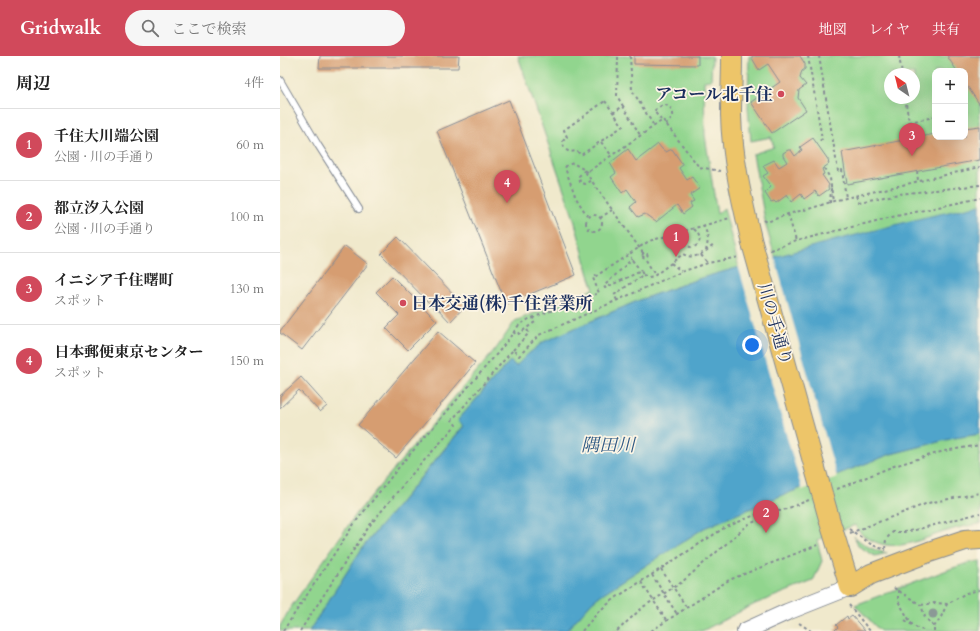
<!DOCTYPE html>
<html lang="ja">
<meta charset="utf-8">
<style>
:root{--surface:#fff;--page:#f6f6f6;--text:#222;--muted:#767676;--line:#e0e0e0;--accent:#d1495b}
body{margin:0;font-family:Cardo,"Noto Serif JP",serif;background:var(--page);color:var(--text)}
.controls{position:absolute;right:12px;top:12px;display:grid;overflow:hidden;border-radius:8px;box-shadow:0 4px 16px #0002}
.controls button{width:36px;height:36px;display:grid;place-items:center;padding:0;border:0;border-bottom:1px solid var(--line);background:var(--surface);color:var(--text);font:20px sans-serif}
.compass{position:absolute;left:604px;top:12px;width:36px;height:36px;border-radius:50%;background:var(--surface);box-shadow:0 4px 16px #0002;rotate:325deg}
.you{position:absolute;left:472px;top:289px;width:14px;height:14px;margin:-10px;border:3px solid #fff;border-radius:50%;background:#1a73e8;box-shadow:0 0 0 6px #1a73e833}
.badge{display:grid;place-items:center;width:26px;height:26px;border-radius:50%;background:var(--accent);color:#fff;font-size:13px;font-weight:700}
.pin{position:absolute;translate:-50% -33px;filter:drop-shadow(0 1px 2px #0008)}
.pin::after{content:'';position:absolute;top:21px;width:14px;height:12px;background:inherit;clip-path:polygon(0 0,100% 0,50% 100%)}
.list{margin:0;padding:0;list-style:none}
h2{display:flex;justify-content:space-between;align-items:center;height:52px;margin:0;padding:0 16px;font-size:17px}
h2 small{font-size:13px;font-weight:400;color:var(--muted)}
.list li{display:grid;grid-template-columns:26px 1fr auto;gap:12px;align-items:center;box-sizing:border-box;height:72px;padding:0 16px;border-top:1px solid var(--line)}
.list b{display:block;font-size:15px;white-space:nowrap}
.list p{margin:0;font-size:13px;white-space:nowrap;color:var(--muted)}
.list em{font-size:13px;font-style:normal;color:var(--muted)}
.icon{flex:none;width:22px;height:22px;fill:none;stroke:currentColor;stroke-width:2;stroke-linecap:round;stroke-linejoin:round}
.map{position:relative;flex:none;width:700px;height:575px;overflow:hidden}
header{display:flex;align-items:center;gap:24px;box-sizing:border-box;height:56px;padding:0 20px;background:var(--accent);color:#fff}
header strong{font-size:19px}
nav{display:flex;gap:22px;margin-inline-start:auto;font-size:14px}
.search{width:280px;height:36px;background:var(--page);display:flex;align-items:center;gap:10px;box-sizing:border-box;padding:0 14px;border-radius:22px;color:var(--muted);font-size:15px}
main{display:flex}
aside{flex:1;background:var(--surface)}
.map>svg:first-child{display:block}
.green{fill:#91d58e;stroke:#568276;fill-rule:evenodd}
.water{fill:#4fa4cb;stroke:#356a94}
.pier{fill:#f0e9cc}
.building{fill:#d69d71}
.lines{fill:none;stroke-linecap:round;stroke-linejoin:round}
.service-casing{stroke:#868c95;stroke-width:8}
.tertiary-casing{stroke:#868c95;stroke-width:18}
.primary-casing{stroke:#868c95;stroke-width:22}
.path{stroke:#868c95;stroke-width:2;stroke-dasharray:3 3;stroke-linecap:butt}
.service{stroke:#fff;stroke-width:6}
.tertiary{stroke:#fff;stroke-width:16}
.primary{stroke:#edc569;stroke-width:20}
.primary-bridge-casing{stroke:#868c95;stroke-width:22;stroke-linecap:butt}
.primary-bridge{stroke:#edc569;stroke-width:20}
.tree{fill:#8b9996}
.poi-dot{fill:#d1495b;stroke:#fcf5e5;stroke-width:1.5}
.labels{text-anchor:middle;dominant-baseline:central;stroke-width:3.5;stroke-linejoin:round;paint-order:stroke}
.poi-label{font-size:17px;font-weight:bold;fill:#1b2f5e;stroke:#fcf5e5;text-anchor:end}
.street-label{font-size:17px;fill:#1b2f5e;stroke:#fcf5e5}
.water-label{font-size:18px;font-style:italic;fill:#2d5884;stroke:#fcf5e5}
</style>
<header>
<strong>Gridwalk</strong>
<div class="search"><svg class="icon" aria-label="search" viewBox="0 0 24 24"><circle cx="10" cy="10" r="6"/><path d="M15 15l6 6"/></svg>ここで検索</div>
<nav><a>地図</a><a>レイヤ</a><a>共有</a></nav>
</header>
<main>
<aside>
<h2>周辺<small>4件</small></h2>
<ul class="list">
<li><span class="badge">1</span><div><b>千住大川端公園</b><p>公園 · 川の手通り</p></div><em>60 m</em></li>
<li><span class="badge">2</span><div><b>都立汐入公園</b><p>公園 · 川の手通り</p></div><em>100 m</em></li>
<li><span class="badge">3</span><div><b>イニシア千住曙町</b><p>スポット</p></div><em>130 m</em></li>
<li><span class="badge">4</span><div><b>日本郵便東京センター</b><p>スポット</p></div><em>150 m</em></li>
</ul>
</aside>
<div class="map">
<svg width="700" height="575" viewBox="0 0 700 575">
<rect width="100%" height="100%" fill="#fcf5e5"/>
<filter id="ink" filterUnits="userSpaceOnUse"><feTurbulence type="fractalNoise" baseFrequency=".025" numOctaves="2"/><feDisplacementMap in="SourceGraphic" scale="8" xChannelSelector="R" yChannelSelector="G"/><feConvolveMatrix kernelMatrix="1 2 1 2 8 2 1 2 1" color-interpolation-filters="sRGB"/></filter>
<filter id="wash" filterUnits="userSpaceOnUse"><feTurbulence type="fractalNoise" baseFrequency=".012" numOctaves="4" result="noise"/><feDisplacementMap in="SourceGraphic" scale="16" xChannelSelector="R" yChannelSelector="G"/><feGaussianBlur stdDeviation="0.9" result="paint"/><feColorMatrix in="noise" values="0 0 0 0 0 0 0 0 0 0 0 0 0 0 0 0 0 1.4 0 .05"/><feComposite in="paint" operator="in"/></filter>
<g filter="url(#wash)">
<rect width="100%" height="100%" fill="#f0e9cc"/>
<path class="green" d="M238,0H432L431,24L424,25L425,79L437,158L444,152L459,212L421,222L362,243L263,286L247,299L236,311L230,305L178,364L184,369L83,491L29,575H0V570L11,551L77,457L184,330L216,293L235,265L314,233L309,219L294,163Z
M469,0H700V150L495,201L486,170L473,98L494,91L491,81L471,85L468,52ZM655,15H685V81H655ZM610,18H634V42H610Z
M700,378V468C689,470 678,471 667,475C642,482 619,497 593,485C585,482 579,477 575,469L537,484L542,505L533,525L475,548L422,575H286L312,546L322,538L424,472L498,441L611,398L674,382Z
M574,480C583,489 594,495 607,497L595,500L578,490Z
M700,505V575H600L575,549L670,513L688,507Z"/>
<path class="water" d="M700,149V378L674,382L611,398L498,441L424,472L322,538L312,546L286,575H29L83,491L184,370L178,364L230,305L236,310L247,299L263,286L362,243L421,222L541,188L642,162Z"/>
<path class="pier" d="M494,199L557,421L522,434L458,209Z"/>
<g id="blocks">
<path class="building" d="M40,0H179L178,12H39Z
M354,0H418V9L354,8Z
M472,0H520L525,8V13L522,15L520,22L526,29L519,34L518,42L526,54L492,77L471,46L500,26L488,8L479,14L472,2Z
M667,0H700V49L685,27V15H677Z
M229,44L296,219L226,248L157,75Z
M700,70V104L567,128L562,96L655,78V81H685V72Z
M533,82L549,105L548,106L549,108L542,113L544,118L542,119L549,129L548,131L549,133L539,140L535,135L524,143L521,138L511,146L507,139L496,147L494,145L491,146L485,137L491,131L483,120L488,117L483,110L484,109L494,104L499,111L507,106L503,100V97L508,94H511L515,100L522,94L520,91Z
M378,88L382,93L386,96L392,93L403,109L399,112L407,124L412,121L420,132L410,139L414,145L410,147L412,151L403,158L397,149L376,166L365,158L358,161L350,151L356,146L347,133L342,137L331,121L336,117L330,107L348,93L356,105Z
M118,181L185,250L170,266L158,253L156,254L101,198Z
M65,190L88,208L22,294L0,277V275Z
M112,220L157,265L128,294L106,272L119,259L96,236Z
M158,275L195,307L116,402L78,369Z
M21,321L47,350L40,356L19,334L0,352V340Z
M567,560L568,563L572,560L585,575H554L558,571L556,569Z"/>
</g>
</g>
<g filter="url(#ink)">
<use href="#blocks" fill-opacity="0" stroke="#868c95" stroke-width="1"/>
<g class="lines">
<defs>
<path id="service" d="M0,24L38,89L79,153"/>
<path id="tertiary" d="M465,575L507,556L570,531"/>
<path id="primary" d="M452,0C452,20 451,39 451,59C452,102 462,145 472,187
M550,466L570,531
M570,531L591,518L649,496L685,484L700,483"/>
</defs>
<use href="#service" class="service-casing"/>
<use href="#tertiary" class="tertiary-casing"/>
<use href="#primary" class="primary-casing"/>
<path class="path" d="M350,0L352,34L374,70
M528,0L542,83L537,87
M539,0L558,115L562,114L566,142
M619,0L622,18
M338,1L337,40L343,50
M625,42L632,83
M325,45L343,70L301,99L297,95L290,96C285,94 283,91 283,85L287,81L284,74Z
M685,56L687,55
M333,57L343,50L360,79
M381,64L374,55C377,53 380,50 383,49C389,48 394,55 393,60C392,64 388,66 386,68
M629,66L655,61
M321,86L332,100
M544,112L550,122L553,146
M305,114L299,120L300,126L305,128L311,125
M637,115L638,125
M308,116L293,107L286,110L285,112L296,142L308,161
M576,140L579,146L619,138L700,129
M550,147L551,133H552
M508,158L516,185
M306 167a8 8 0 1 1 16 0a8 8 0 1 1-16 0Z
M320,162L332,154
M484,164L487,166L508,158L532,152L557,144L700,111
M423,169C428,178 429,184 426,194
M397,177C400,181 404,187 408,190C414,194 422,187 419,180C418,177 415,174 413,172
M490,194L516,185L612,161L700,142
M362.5 199a2.5 2.5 0 1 1 5 0a2.5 2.5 0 1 1-5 0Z
M363,197L306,117L383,64L419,111L440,115
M421,199L428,207
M352,204L361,215
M366,204L375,219
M391,207L401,215
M363,219L369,221L374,220L403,198C415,205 424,196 434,189
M337,244L334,239L363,219L361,215L325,232L324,230L352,203L348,198
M233,276L237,279L255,266L253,262
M233,294L249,277L246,272
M557,433L614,410L664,395L700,389
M569,473L592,489L606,494
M570,477L648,447L700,437
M605,493L606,483L613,476H624L635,474L700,457
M381,513L407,552
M372,519L397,558
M361,526L387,565
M614,532L641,549L645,561L654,571V575
M618,534V545L633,570L645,575
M569,549L590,575
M641,549L654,547L667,548L686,537L700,534
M625,564L632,569
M519,567L531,575
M654,571L661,561L667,548
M3,575L74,468L119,411L221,293L239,269L249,263L319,237L313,222L369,185L450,162
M20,575L90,469L133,417L176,369L172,364L233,294L239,300L259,279L401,216L428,207L459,201
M302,575L319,555L337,541L444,472L487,454L501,455L529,444
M337,575L363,551L402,526L469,468L499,456
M371,575L449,524L540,488"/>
<use href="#service" class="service"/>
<use href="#tertiary" class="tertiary"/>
<use href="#primary" class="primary"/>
<defs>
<path id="primary-bridge" d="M472,187L550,466"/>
</defs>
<use href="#primary-bridge" class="primary-bridge-casing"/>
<use href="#primary-bridge" class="primary-bridge"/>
</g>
<circle class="tree" cx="653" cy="558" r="4.5"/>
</g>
<g class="poi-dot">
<circle cx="501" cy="38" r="4"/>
<circle cx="123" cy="247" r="4"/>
</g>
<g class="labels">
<g class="poi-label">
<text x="493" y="38">アコール北千住</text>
<text x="131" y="247" text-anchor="start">日本交通(株)千住営業所</text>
</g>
<g class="street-label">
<text transform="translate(495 268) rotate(74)">川の手通り</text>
</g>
<g class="water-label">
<text x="328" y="389">隅田川</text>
</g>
</g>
</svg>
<div class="controls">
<button>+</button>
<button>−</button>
</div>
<svg class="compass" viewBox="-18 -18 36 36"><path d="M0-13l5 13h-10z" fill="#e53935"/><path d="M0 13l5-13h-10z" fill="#767676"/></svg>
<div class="you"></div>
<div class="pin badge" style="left:396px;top:201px">1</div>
<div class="pin badge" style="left:486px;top:477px">2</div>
<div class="pin badge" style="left:632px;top:100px">3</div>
<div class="pin badge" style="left:227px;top:147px">4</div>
</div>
</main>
